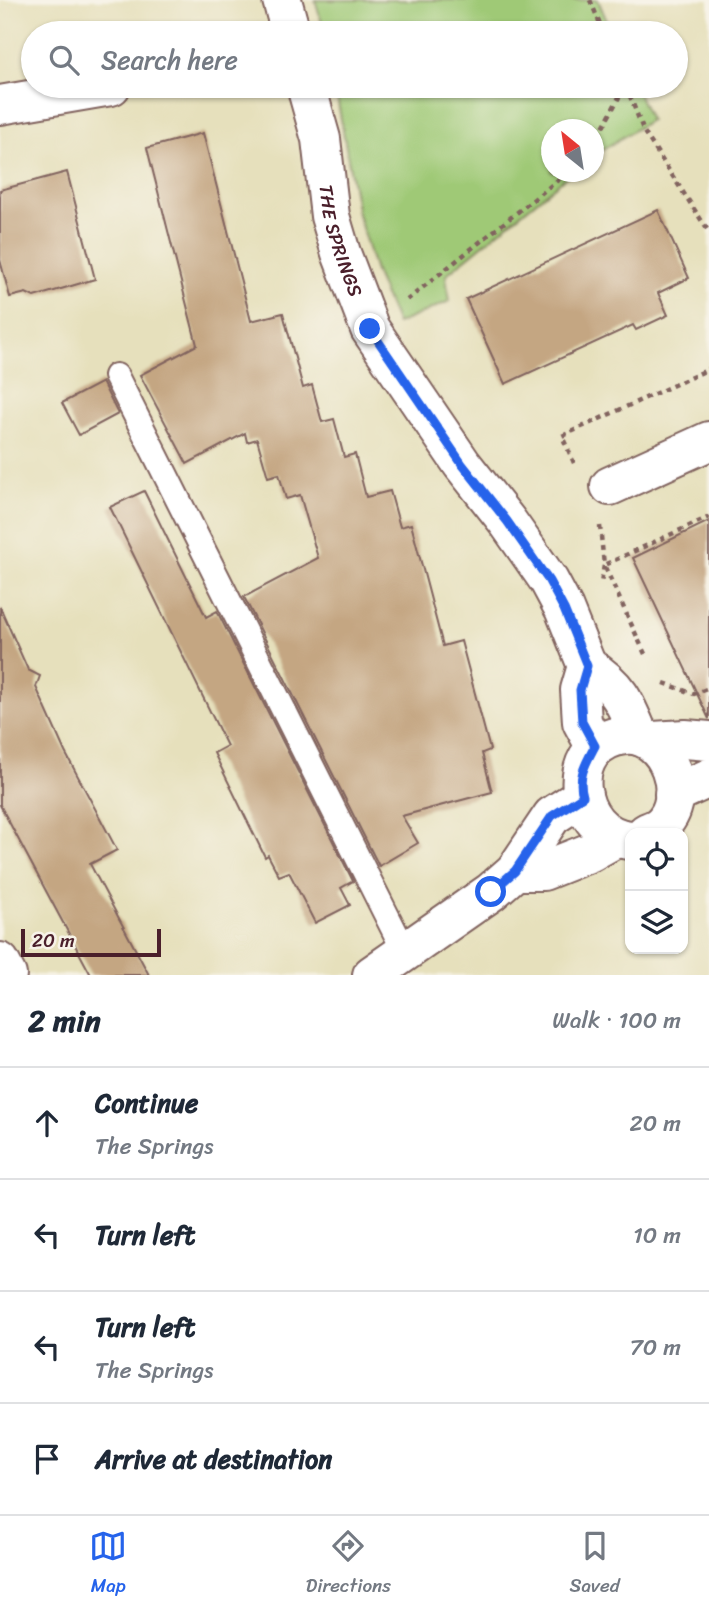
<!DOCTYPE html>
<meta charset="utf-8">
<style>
:root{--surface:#fff;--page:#f6f6f7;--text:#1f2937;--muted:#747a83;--line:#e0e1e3;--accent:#2563eb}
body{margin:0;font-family:Sriracha,sans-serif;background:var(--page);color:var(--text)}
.controls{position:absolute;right:21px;bottom:21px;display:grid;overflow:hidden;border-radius:14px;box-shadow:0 2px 5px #0004}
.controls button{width:63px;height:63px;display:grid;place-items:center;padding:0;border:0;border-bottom:2px solid var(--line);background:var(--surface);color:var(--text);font:35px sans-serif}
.compass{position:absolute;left:541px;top:119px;width:63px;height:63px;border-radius:50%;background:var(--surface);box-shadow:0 2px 5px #0004;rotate:330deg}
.scale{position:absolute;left:21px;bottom:18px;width:140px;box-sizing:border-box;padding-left:7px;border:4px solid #4a1f2b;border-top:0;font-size:19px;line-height:24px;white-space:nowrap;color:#4a1f2b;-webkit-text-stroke:5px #f7f3e8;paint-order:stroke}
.stop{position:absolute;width:21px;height:21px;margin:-16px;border:5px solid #2563eb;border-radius:50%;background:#fff}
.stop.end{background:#2563eb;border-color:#fff;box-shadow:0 2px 7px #0008}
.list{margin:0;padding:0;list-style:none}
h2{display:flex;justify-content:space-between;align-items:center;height:91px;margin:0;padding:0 28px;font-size:30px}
h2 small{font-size:23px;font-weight:400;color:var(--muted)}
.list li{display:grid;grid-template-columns:46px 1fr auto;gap:21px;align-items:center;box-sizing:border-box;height:112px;padding:0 28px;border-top:2px solid var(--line)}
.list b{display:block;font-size:26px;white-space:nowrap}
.list p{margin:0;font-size:23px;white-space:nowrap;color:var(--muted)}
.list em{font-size:23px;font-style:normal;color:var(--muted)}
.icon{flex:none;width:38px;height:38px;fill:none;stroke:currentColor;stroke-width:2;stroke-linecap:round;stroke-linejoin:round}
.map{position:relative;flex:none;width:709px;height:975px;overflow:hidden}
.search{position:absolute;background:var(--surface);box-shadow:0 2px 5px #0004;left:21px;right:21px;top:21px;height:77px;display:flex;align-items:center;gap:18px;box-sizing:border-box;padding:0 24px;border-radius:38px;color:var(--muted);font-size:26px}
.sheet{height:539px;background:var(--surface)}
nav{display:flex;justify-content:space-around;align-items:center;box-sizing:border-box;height:98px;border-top:2px solid var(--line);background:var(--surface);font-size:19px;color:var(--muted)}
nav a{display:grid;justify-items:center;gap:4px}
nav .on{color:var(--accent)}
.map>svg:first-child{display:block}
.green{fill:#9fc976;stroke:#747450;stroke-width:2}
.building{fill:#c4a682}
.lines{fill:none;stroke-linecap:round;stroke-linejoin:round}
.service-casing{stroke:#81635e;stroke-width:28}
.minor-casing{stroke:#81635e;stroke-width:42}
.primary-casing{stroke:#81635e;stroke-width:42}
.path{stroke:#81635e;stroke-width:4.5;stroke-dasharray:5 5;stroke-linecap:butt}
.service{stroke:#fff;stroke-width:24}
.minor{stroke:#fff;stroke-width:38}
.primary{stroke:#fff;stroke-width:38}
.route{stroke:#2563eb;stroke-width:9}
.labels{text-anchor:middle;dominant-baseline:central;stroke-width:6;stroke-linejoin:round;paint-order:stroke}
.street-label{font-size:19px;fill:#4a1f2b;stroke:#f7f3e8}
</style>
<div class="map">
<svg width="709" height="975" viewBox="0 0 709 975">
<rect width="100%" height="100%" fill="#f7f3e8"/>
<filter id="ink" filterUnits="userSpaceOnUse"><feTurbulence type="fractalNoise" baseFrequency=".0143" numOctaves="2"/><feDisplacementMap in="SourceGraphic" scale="14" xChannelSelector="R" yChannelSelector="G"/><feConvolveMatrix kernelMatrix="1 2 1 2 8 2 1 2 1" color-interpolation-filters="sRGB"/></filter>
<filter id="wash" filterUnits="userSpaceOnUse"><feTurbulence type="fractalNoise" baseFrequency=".00686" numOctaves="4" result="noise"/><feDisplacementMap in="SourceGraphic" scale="28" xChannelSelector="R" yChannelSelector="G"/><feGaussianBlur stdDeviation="1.57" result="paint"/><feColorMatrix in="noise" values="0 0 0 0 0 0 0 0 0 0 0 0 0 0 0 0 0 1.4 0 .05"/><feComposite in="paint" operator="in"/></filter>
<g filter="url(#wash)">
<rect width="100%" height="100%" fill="#e6e0bc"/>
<path class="green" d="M315,0H598L612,33H325Z
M335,86H635L650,120L594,155V130H552V172H572L448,273L446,279L450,301L397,324L375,272L358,214Z"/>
<g id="blocks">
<path class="building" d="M203,133L251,321L283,313L303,388L312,385L322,422L334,419L344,457L355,454L366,497L390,491L400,527L411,524L443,646L461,641L490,750L482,753L492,792L402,816L418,843L379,866L244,597L318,558L300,495L286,499L279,474L268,477L257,439L247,442L245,433L187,464L140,375L197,345L147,148Z
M67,172L95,279L34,297L26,293L10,297L0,260V190Z
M658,210L689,278L658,293L668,315L636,330L633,325L505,384L466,299Z
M102,382L118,414L79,435L62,403Z
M144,491L206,617L217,611L353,881L341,888L350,905L315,923L289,872L279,876L268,855L265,857L214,753L227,746L110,507Z
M709,521V719L633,558Z
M0,607L28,670L40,676L36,687L65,752L117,850L90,864L149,975H91L0,805Z"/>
</g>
</g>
<g filter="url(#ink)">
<use href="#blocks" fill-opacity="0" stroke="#81635e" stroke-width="2"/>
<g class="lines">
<defs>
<path id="service" d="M116,376L405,952"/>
<g id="minor">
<path d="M282,0L291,33"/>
<path id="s1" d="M306,86L321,139L330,216L341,253L370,329L462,464L507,521L549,581L564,609L587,666L580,690L582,722L595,746"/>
<path d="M0,105L111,86"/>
<path d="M610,486L709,441"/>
<path d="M587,666C619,686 625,702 639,736"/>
<path d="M653,741L685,739L709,741"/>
<path d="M674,794L709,778"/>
<path d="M630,840C572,834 561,742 625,735C668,731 692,799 660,826C656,829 650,831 646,833"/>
<path d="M515,871H543L591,852L616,838"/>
<path d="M372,975L491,892L515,871L552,816L583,796"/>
</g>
<path id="primary" d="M0,962L7,975"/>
</defs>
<use href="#service" class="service-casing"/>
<use href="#minor" class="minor-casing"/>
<use href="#primary" class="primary-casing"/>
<path class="path" d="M590,0L604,33
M626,86L644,132L709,232
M594,144L625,86
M407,300L568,172
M574,463L562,436L709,369
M600,526L604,565L601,583
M645,654L604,565L709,517
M664,683L694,694L709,688"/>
<use href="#service" class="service"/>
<use href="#minor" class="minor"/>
<use href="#primary" class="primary"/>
</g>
</g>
<g class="lines" filter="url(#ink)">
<path class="route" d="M370,329L462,464L507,521L549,581L564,609L587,666L580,690L582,722L595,746C586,763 577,777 583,796L552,816L515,871L491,892"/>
</g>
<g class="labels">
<g class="street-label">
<text stroke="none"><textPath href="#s1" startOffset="159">THE SPRINGS</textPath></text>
</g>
</g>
</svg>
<div class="controls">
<button><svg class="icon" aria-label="locate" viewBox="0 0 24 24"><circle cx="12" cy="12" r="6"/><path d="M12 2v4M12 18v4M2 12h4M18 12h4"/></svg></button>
<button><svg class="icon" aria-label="layers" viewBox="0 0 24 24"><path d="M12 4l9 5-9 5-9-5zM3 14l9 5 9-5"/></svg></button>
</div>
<svg class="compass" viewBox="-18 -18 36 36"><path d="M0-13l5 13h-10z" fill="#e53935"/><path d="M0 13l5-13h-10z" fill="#747a83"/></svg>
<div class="scale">20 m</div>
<div class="stop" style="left:491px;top:892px"></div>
<div class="stop end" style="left:370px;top:329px"></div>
<div class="search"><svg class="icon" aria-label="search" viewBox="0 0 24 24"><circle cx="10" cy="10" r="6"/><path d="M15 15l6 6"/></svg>Search here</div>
</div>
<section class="sheet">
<h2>2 min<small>Walk · 100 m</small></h2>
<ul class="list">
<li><svg class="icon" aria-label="ahead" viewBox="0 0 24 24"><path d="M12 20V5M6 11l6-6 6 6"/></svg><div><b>Continue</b><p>The Springs</p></div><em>20 m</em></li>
<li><svg class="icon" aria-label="left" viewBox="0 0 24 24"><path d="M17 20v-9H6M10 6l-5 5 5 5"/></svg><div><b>Turn left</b></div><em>10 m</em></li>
<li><svg class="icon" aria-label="left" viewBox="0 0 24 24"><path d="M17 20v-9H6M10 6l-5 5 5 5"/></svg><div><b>Turn left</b><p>The Springs</p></div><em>70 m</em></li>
<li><svg class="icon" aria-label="arrive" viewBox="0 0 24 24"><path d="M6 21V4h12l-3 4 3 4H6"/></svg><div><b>Arrive at destination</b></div></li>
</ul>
</section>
<nav>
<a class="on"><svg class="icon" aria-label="map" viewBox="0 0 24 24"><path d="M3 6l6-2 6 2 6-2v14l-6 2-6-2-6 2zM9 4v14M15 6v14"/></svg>Map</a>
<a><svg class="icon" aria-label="directions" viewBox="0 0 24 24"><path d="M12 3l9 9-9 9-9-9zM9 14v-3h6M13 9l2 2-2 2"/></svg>Directions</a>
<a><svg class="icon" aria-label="saved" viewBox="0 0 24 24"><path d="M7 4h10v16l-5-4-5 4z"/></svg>Saved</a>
</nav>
